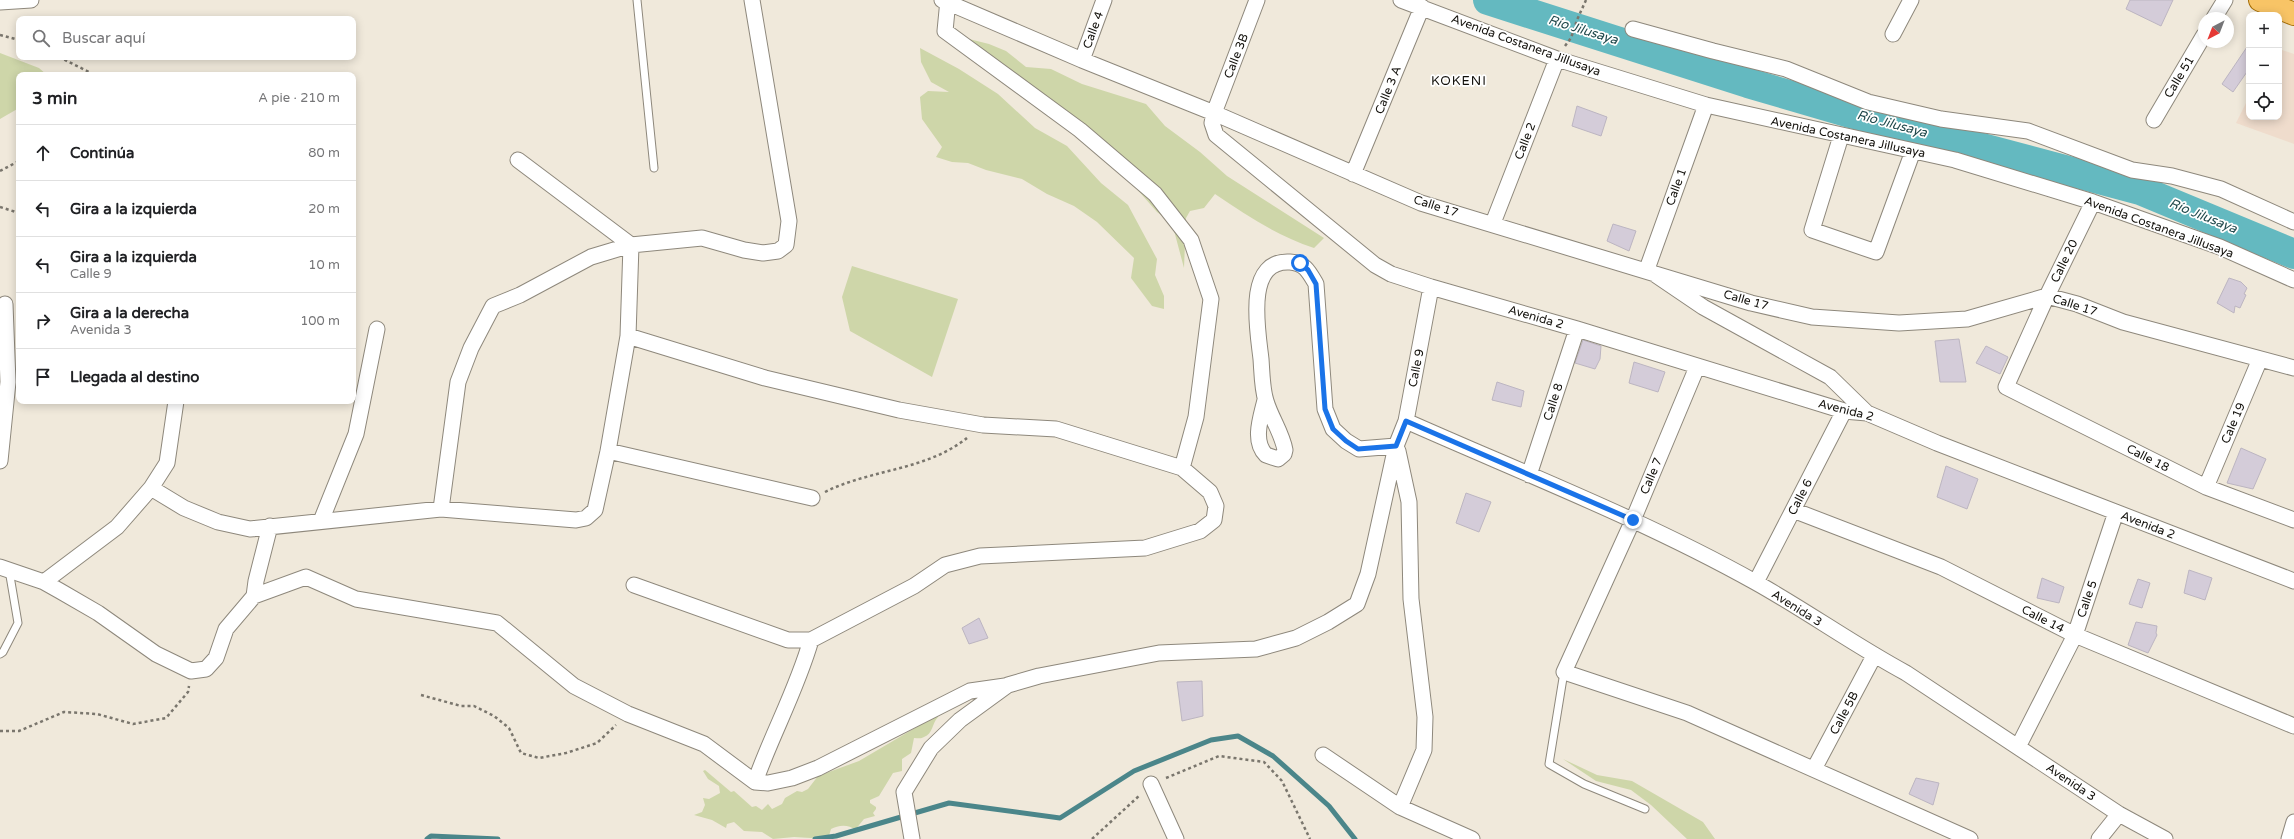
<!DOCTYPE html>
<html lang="es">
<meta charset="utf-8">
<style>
:root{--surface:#fff;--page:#f2f2f2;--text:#202124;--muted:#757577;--line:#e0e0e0}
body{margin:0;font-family:"Varela Round",sans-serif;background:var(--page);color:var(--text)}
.controls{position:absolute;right:12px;top:12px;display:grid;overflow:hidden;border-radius:8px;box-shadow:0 2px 10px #0003}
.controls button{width:36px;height:36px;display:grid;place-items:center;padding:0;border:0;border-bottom:1px solid var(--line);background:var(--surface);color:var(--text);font:20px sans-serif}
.compass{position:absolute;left:2198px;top:12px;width:36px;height:36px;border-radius:50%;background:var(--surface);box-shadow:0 2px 10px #0003;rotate:222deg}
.stop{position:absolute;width:12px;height:12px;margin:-9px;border:3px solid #1a73e8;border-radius:50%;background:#fff}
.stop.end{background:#1a73e8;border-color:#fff;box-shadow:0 1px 4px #0008}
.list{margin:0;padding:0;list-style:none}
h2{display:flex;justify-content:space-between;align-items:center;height:52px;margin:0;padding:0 16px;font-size:17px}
h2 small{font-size:13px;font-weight:400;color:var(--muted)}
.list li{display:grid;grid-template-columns:26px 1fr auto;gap:12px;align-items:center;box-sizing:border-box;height:56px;padding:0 16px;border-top:1px solid var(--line)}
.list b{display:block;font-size:15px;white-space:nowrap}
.list p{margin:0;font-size:13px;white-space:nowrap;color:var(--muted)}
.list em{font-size:13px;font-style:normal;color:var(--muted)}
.icon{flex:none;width:22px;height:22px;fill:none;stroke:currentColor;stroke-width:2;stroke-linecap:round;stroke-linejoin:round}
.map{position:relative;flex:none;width:2294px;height:839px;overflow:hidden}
.search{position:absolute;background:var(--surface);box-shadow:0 2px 10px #0003;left:16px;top:16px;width:340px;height:44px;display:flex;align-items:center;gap:10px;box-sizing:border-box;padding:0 14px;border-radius:8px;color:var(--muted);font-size:15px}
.panel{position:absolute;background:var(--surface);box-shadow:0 2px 10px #0003;left:16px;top:72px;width:340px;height:332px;border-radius:8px}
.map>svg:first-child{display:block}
.commercial{fill:#efdccc}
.green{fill:#ced6a9}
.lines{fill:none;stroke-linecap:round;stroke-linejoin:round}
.stream{stroke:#4b868a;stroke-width:5}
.river{stroke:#64b9c0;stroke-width:30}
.building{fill:#d4ccd9;stroke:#bcb5c1}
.lane-casing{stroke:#8e887c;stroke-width:9}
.street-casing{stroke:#8e887c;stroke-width:17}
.primary-casing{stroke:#a46c04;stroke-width:24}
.path{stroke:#7a766d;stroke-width:2.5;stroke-dasharray:3 3;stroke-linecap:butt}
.lane{stroke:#fff;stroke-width:7}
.street{stroke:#fff;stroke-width:15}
.primary{stroke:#f8c466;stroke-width:22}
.route{stroke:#1a73e8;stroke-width:5}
.labels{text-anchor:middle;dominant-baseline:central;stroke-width:3.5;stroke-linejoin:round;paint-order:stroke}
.street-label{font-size:12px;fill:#12100b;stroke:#fff}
.water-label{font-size:13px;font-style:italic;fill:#224a4d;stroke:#fff}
.neighbourhood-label{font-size:13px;letter-spacing:1px;fill:#12100b;stroke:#fff}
</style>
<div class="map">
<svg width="2294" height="839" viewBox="0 0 2294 839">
<rect width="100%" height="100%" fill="#f0e9db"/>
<path class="commercial" d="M2279,49L2294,54V144L2236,123L2249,97V117H2279Z"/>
<path class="green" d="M957,36L989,44L1006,51L1026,67L1051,69L1082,84L1146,104L1165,126L1200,152L1227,176L1324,238L1314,248C1278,236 1247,216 1215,194L1204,208L1190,211L1186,218L1184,268L1172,223L1157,212L1108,156Z
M920,48L959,69L998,94L1035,128L1067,146L1101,183L1128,205L1157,259L1155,275L1164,296V309L1152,306L1131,278L1134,258L1097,222L1074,206L1047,194L1022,179L986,170L968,163L952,162L936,157L942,147L922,119L920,97L928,91L949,92L931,82L921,62Z
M0,53L39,68L47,75H19V108L0,119Z
M852,266L958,299L932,377L850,331L842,297Z
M937,715L938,717C932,723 933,734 924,737C921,739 918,738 914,738L911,753L902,759V771L893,773L879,796L870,800V803L876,807V809L873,813L875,816L864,819L855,830C849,824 838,825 831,829L828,839L794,837L773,839L762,832L744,831L734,822L727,824L726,828L712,820L694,815L702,812L705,805L703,798L709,799L720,793L719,786L708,779L703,771L705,770L731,792L734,791L752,807L756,806L762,810L768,804L772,809L782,804L785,798L797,791L802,792L808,789L818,776L859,761Z
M1563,759L1597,775L1632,781L1703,822L1715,839H1687L1651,805L1631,790L1596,781Z"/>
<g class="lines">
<path class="stream" d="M427,839L431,836L498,839
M815,839L836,836L949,803L1060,818L1134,771L1211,740L1238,736L1273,756L1329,806L1355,839"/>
<path class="river" d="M1488,0L1748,83L1854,114L2140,190L2294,254"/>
</g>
<path class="building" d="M2130,0H2173L2161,26L2126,9Z
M2249,44V69L2233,92L2222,84Z
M1577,106L1607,117L1601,136L1572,126Z
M1613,224L1636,231L1629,251L1607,241Z
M2229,278L2241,282L2247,288L2244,294L2246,295L2240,308L2235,306L2234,313L2217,303Z
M1959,339L1966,382H1940L1935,341Z
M1583,340L1601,346L1600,359L1595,369L1575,363Z
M1986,346L2008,357L2000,374L1976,363Z
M1634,362L1665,372L1658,392L1629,383Z
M1497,382L1524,391L1521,407L1492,400Z
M2241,448L2266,459L2253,489L2227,483Z
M1946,466L1978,479L1967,509L1937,497Z
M1466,493L1491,502L1479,532L1456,523Z
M2189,570L2212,578L2205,600L2184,593Z
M2042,578L2064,587L2059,603L2037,598Z
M2138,579L2150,583L2142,608L2129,604Z
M979,618L988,638L969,644L962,628Z
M2136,622L2157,626L2156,633L2157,635L2148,653L2128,645Z
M1202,681L1203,716L1182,721L1177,682Z
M1916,778L1939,783L1933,805L1909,794Z"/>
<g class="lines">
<defs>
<path id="lane" d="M637,0L654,168
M0,654L3,652L18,623L9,570
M1564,672L1549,764L1584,784L1645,809"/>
<path id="street" d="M942,0L1082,60L1214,113L1421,203L1751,303L1812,317L1899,323L1967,319L2047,296L2077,304L2123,322L2294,368
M948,0L945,31L1080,130L1155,194L1191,240L1211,299L1196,417L1182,468
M1257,0L1214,113L1212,123L1216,135L1375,265L1391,274L1431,287L1577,329L1844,411L1867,413L1937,443L2294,581
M1401,0L1557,59L1706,105L1955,160L2093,202L2220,247L2294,280
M0,2L31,0
M2214,18L2225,0
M1633,29L1713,51L1786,69L1868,102L1941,119L2028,131L2132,170L2172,176L2221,189L2294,222
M1893,34L1911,0
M1082,60L1104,0
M1706,105L1647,269L1703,307L1830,377L1867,413
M2154,120L2204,35
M1841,136L1812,230L1876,252L1913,151
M1353,174L1422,7
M2093,202L2047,296L2006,387L2206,487L2294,520
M1493,223L1557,59
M628,336L765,378L899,410L983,425L1056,429L1182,468L1210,492L1216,506L1214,520L1200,531L1145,548L980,556L945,565L914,586L811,640H788L634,585
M1697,367L1633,520L1564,672L1687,713L1970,839
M1265,400C1261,417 1252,441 1266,455L1278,459L1284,454L1285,450C1282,433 1271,418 1266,401C1262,389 1262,372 1261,359C1258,332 1244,259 1290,262C1305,263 1309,272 1316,284L1325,409L1333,429L1346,441L1359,449L1396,446
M1406,421C1523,473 1644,520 1755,582C1807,611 1854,645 1906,673L2119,814L2165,839
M608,451L812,498
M1398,451L1409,502L1411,599L1425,717L1424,750L1400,807
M0,461L8,382L5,304
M1529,475L1577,329
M2206,487L2260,359
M151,488L184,508L218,522L250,529L441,509L576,520L586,518L595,510L608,451L628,336L631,245L518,160
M441,509L458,382L471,348L493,306L520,295L591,257L631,245L702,238L744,250L763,253L778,251L786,245L789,221L752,0
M1793,510L1941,567L2075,635L2294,726
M321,521L356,434L377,329
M0,567L44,582L60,591L98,613L156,654L191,671L206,669L216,658L226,629L254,596L256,581L270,526
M44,582L117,527L151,488L167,463L176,401
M1756,582L1844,411
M254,596L306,577L356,599L497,623L574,686L628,714L704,744L755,782L768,783L792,778L818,768L970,691L1005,686
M2018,747L2075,635L2116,512
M1323,755L1400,807L1472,839
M1814,769L1874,656
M755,782C772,734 797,689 811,640
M1151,784L1176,839
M912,839L904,792L931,748L960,720L1008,685L1039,676L1159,653L1256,649L1296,638L1328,622L1357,604L1368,574L1396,446L1406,421L1431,287
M2099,839L2119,814
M2289,839L2294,822"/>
<path id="primary" d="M2260,0L2294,14"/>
</defs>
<use href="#lane" class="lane-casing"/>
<use href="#street" class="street-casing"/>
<use href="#primary" class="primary-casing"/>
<path class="path" d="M0,35L19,40
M1565,46L1571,38L1577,20L1586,0
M59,57L95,75
M0,171L19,161
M0,207L19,213
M825,492C871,469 925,471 967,438
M421,695L461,706H474L494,716L509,728L521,753L539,758L566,753L597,743L616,725
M0,731H19L64,712L97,714L133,724L166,718L188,692L189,686
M1166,778L1219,756L1264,762L1282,781L1310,839
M1092,839L1140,795"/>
<use href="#lane" class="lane"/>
<use href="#street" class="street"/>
<use href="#primary" class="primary"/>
</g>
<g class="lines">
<path class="route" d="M1300,263L1308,270L1316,284L1325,409L1333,429L1346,441L1358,449L1396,446L1406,421L1633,520"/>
</g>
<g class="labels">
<g class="street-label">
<text transform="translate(1093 30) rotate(-70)">Calle 4</text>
<text transform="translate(1526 45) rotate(20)">Avenida Costanera Jillusaya</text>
<text transform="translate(1236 56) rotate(-69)">Calle 3B</text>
<text transform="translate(2179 77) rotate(-59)">Calle 51</text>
<text transform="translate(1388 90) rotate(-68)">Calle 3 A</text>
<text transform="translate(1848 137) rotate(12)">Avenida Costanera Jillusaya</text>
<text transform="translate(1525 141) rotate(-69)">Calle 2</text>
<text transform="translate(1676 187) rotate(-70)">Calle 1</text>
<text transform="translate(1436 206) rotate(18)">Calle 17</text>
<text transform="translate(2159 227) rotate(20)">Avenida Costanera Jillusaya</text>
<text transform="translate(2064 261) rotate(-64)">Calle 20</text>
<text transform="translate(1746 300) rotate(16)">Calle 17</text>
<text transform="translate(2075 305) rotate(18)">Calle 17</text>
<text transform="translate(1536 317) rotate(16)">Avenida 2</text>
<text transform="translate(1416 368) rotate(-79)">Calle 9</text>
<text transform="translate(1553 402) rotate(-72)">Calle 8</text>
<text transform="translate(1846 410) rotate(14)">Avenida 2</text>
<text transform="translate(2233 423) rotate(-67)">Cale 19</text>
<text transform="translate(2148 458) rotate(27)">Calle 18</text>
<text transform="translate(1651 476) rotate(-67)">Calle 7</text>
<text transform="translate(1800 497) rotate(-63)">Calle 6</text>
<text transform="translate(2148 525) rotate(21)">Avenida 2</text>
<text transform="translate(2087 599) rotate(-71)">Calle 5</text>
<text transform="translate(1797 608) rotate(32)">Avenida 3</text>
<text transform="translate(2043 619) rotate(27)">Calle 14</text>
<text transform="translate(1844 713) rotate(-62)">Calle 5B</text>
<text transform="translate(2071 782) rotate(34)">Avenida 3</text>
</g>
<g class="water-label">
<text transform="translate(1583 30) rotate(17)">Río Jilusaya</text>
<text transform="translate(1892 124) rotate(15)">Río Jilusaya</text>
<text transform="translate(2203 216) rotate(22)">Río Jilusaya</text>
</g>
<g class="neighbourhood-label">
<text x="1459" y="81">KOKENI</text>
</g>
</g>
</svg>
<div class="controls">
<button>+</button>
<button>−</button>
<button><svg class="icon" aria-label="locate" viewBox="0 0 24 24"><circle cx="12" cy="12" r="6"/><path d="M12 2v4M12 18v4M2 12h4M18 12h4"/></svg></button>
</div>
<svg class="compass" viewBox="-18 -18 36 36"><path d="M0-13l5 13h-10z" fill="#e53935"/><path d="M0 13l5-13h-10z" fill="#757577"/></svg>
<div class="stop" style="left:1300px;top:263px"></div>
<div class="stop end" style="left:1633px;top:520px"></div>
<div class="search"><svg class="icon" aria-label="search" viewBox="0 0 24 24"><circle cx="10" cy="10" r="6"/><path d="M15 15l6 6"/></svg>Buscar aquí</div>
<section class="panel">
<h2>3 min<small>A pie · 210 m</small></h2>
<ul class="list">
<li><svg class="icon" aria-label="ahead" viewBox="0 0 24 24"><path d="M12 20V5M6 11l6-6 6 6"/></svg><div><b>Continúa</b></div><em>80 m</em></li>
<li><svg class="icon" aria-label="left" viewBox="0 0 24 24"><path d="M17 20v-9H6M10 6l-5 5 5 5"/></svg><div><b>Gira a la izquierda</b></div><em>20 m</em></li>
<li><svg class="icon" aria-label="left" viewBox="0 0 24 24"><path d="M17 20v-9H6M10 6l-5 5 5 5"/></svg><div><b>Gira a la izquierda</b><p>Calle 9</p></div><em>10 m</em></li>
<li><svg class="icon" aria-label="right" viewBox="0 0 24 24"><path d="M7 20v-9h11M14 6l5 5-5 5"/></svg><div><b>Gira a la derecha</b><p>Avenida 3</p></div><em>100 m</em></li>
<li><svg class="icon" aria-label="arrive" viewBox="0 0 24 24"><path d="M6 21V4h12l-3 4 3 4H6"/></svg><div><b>Llegada al destino</b></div></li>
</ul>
</section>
</div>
